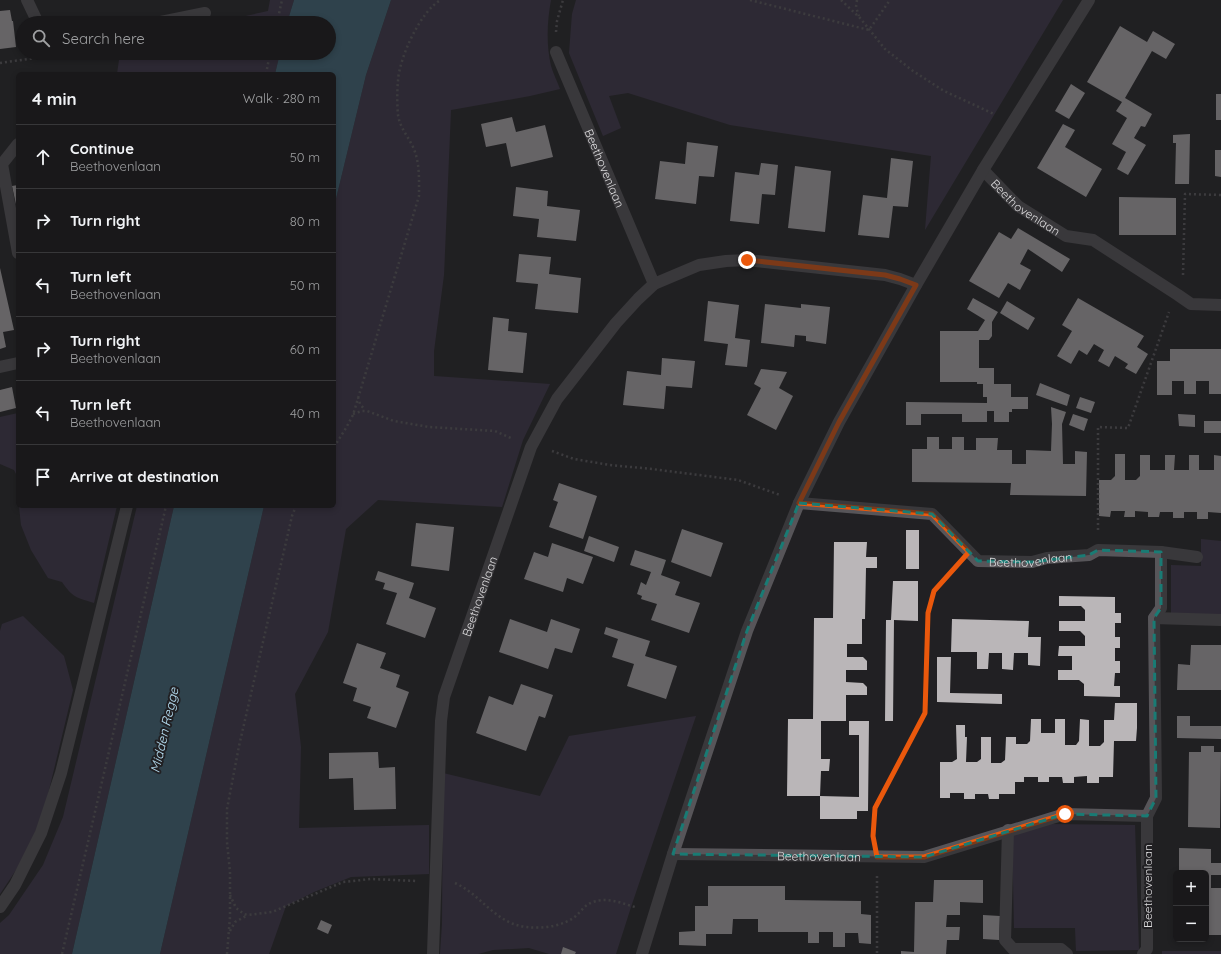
<!DOCTYPE html>
<meta charset="utf-8">
<style>
:root{--surface:#19181a;--page:#262527;--text:#f1f3f6;--muted:#9fa0a2;--line:#373739}
body{margin:0;font-family:Quicksand,sans-serif;background:var(--page);color:var(--text)}
.controls{position:absolute;right:12px;bottom:12px;display:grid;overflow:hidden;border-radius:6px;box-shadow:0 2px 6px #0003}
.controls button{width:36px;height:36px;display:grid;place-items:center;padding:0;border:0;border-bottom:1px solid var(--line);background:var(--surface);color:var(--text);font:20px sans-serif}
.stop{position:absolute;width:12px;height:12px;margin:-9px;border:3px solid #ea580c;border-radius:50%;background:#fff}
.stop.end{background:#ea580c;border-color:#fff;box-shadow:0 1px 4px #0008}
.list{margin:0;padding:0;list-style:none}
h2{display:flex;justify-content:space-between;align-items:center;height:52px;margin:0;padding:0 16px;font-size:17px}
h2 small{font-size:13px;font-weight:400;color:var(--muted)}
.list li{display:grid;grid-template-columns:26px 1fr auto;gap:12px;align-items:center;box-sizing:border-box;height:64px;padding:0 16px;border-top:1px solid var(--line)}
.list b{display:block;font-size:15px;white-space:nowrap}
.list p{margin:0;font-size:13px;white-space:nowrap;color:var(--muted)}
.list em{font-size:13px;font-style:normal;color:var(--muted)}
.icon{flex:none;width:22px;height:22px;fill:none;stroke:currentColor;stroke-width:2;stroke-linecap:round;stroke-linejoin:round}
.map{position:relative;flex:none;width:1221px;height:954px;overflow:hidden}
.search{position:absolute;background:var(--surface);box-shadow:0 2px 6px #0003;left:16px;top:16px;width:320px;height:44px;display:flex;align-items:center;gap:10px;box-sizing:border-box;padding:0 14px;border-radius:22px;color:var(--muted);font-size:15px}
.panel{position:absolute;background:var(--surface);box-shadow:0 2px 6px #0003;left:16px;top:72px;width:320px;height:436px;border-radius:6px}
.map>svg:first-child{display:block}
.green{fill:#3d344a}
.water{fill:#426a7e}
.building{fill:#bab6b8}
.lines{fill:none;stroke-linecap:round;stroke-linejoin:round}
.path{stroke:#5d5c5f;stroke-width:2.5;stroke-dasharray:2 3;stroke-linecap:butt}
.service{stroke:#575559;stroke-width:12}
.minor{stroke:#575559;stroke-width:12}
.route{stroke:#ea580c;stroke-width:5}
.marked{fill:none;stroke:#197b74;stroke-width:3;stroke-dasharray:8 5;stroke-linejoin:round}
.labels{text-anchor:middle;dominant-baseline:central;stroke-width:4;stroke-linejoin:round;paint-order:stroke}
.street-label{font-size:12px;fill:#dcdbdd;stroke:#212023}
.water-label{font-size:13px;font-style:italic;fill:#bae3f8;stroke:#212023}
</style>
<div class="map">
<svg width="1221" height="954" viewBox="0 0 1221 954">
<rect width="100%" height="100%" fill="#212023"/>
<path class="green" d="M270,0H294L287,23H214L268,11Z
M391,0H551C547,21 546,45 551,66C553,73 557,81 560,89L530,96L451,110L444,275L434,351V376L550,384L523,440L502,507L378,500L346,529L328,632L295,694L301,747L299,828L429,825V874L351,877L314,892L286,906L269,954H160L264,506H334V207L366,75Z
M576,0H1063L925,230L931,156L730,125L628,93L609,96L621,128L603,136L569,53L572,14Z
M120,53H280L275,74H117Z
M18,413V487L17,476L14,470L0,464V417Z
M19,506H117L94,603C76,597 73,598 62,582L48,578L31,550L21,525Z
M137,506H174L72,954H0V923L9,915L43,865L63,817Z
M1201,539L1221,541V615L1171,613V565L1201,566Z
M23,616L64,656L73,690L44,811L26,855L0,894V631L2,624Z
M696,716L632,904L616,954H549L529,948L493,950L478,954H440L442,924L443,773L540,796L569,736Z
M1048,824L1135,825L1139,950L1076,951L1075,928H1014L1012,831Z
M1162,951H1221V954H1162Z"/>
<path class="water" d="M294,0H391L366,75L334,207V74H275L280,53H329V23H287Z
M174,506H264L160,954H72Z"/>
<path class="building" d="M10,10L12,21H13L16,47L0,49V11Z
M1120,26L1147,42L1153,31L1175,44L1166,59L1152,51L1125,98L1152,114L1145,127L1141,126L1134,138L1146,145L1128,175L1117,169L1126,152L1112,144L1127,118L1116,111L1122,102L1087,82Z
M1071,84L1085,93L1069,119L1055,111Z
M1216,94H1221V120H1216Z
M512,117L516,132L545,125L553,157L511,167L506,143L486,147L481,124Z
M1063,124L1075,130L1065,147L1102,169L1086,197L1037,168Z
M1190,134L1189,184H1175L1176,143H1173V135Z
M687,142L718,146L714,177L699,176L696,204L655,199L660,161L685,164Z
M1215,150H1221V177L1215,176Z
M891,158L913,161L908,207L893,206L889,238L858,235L863,195L887,198Z
M761,163L778,165L775,195L762,194L759,224L730,221L735,172L759,175Z
M795,166L831,171L825,232L788,228Z
M18,185V209H17L12,186Z
M516,187L548,191L547,206L580,210L576,241L537,237L539,219L513,216Z
M1119,197L1176,198V235H1119Z
M1018,228L1070,259L1062,272L1028,249L1020,264L1031,270L1020,290L1008,283L999,298L969,281L999,232L1011,239Z
M519,254L551,257L549,274L581,278L578,313L535,309L538,284L516,282Z
M0,268L14,330L3,332L6,347L0,349Z
M973,298L998,312L992,322V336L989,340H979V368H994V384H1011V397H1028V409H1012V412H1009V422H994V411H987V422H962V414H921V425H906V402L987,403V397H983V384H977V382H940V331H978L985,320L967,309Z
M1078,298L1144,336L1137,347L1148,354L1136,374L1125,368L1128,364L1115,356L1109,367L1098,361L1104,350L1094,344L1087,355L1079,350L1071,364L1057,356L1072,331L1062,325Z
M708,301L739,305L735,338L750,340L747,367L725,365L728,344L704,341Z
M1007,301L1035,318L1028,330L1000,313Z
M765,304L801,308V304L830,307L826,344L806,341V336L795,335L794,347L761,343Z
M493,317L509,319L508,331L527,333L523,373L488,370Z
M1170,349H1221V394H1209V381H1196V394H1184V381H1172V395H1157V361H1170Z
M662,358L695,361L692,388L666,386L664,409L623,405L627,371L661,375Z
M761,369L787,372L779,388L793,396L776,430L747,415L761,388L754,384Z
M1040,383L1070,395L1067,406L1036,395Z
M12,387L16,408L0,412V390Z
M1080,397L1095,402L1091,413L1076,408Z
M1051,407L1066,412L1062,424L1063,464H1075V451L1087,452L1086,496L1010,495L1011,483L912,482V449H927V437H939V449H952V437H964V450H976V438H998L997,450H1012V464H1026V450L1051,451L1052,424Z
M1073,414L1088,419L1084,431L1069,425Z
M1178,414L1195,415V427L1179,426Z
M1204,421H1221V433H1204Z
M1115,454H1125V480H1136L1140,476V455H1150V470H1165V455H1175L1174,470H1189V455H1199V470H1214V455L1221,456V513L1208,512V519H1197V512H1184V518H1173V512H1160L1159,517H1148V512L1135,511V517H1124L1125,511H1111L1110,517L1099,516V480H1111L1115,476Z
M559,483L597,496L583,539L549,527L558,502L553,500Z
M416,523L454,527L449,571L411,566Z
M682,529L723,543L711,577L671,562Z
M906,530H919V569H906Z
M589,536L619,547L614,562L584,551Z
M834,542H867L866,557H877V568H866L865,619H862V644H847V657H863L867,661V670H846V682L863,683L867,687V695H846V721H821V759H830L829,771H821L820,796H787L788,719H813L814,618H833Z
M552,543L593,557L583,584L567,578L563,592L524,579L534,552L548,557Z
M635,550L666,560L661,575L680,582L675,595L700,603L689,633L651,620L657,604L641,599L642,596L637,594L641,582L646,585L651,572L630,565Z
M378,571L414,583L409,598L436,608L425,638L386,624L397,593L383,589L385,583L375,580Z
M893,581H918V621L894,620L893,721H885L886,620H891Z
M1059,596L1115,597V613H1121V623H1115V637H1120V648H1115V661H1120V673H1115L1114,686H1120V697L1084,696V684L1079,680H1058V670H1072V656H1058L1059,646H1085V636L1080,631H1059V621H1085V610L1081,606H1059Z
M510,619L547,632L551,619L580,629L572,653L555,648L548,669L499,652Z
M952,619L1029,621L1028,637H1041L1040,666L1028,665V653H1014L1013,670L1002,669V653H989L988,669H977V652H951Z
M606,627L650,641L645,656L677,666L666,699L627,686L634,664L612,657L618,639L604,634Z
M357,643L386,653L380,668L400,675L396,687L409,692L396,728L367,718L371,707L353,701L357,688L343,683Z
M1191,645H1221V690H1177L1178,664L1190,665Z
M937,657H951L950,693L1002,694V704L937,702Z
M521,684L553,695L545,718L539,716L526,751L476,733L489,696L513,705Z
M1115,703H1137V728L1136,741H1114L1113,777H1099V783H1087V776L1074,777V783H1063L1062,777H1049V782H1038V777H1024V782H1015V794H999V799H989L988,794H975V799H964V793H950V798H940V762H952L957,759L956,725H965V737H967L966,762H977L981,759V737H991V763H1001L1005,760L1006,737H1016V744H1027L1030,741L1031,719H1041V733H1055V719H1065V745H1076L1079,741L1080,719L1089,720V746H1100L1104,742V720H1114Z
M1177,716H1190V726H1221V739L1177,738Z
M849,721H869L868,811H857V819H820V796L859,797V735H849Z
M1201,746H1214V752H1221L1220,828L1188,827L1189,752H1201Z
M378,752L379,768L395,767L396,809L354,810L353,778L329,779V753Z
M1179,848L1211,849V863H1221V875H1211V888H1221V935H1206V873H1179Z
M934,880H983V903L960,902V915H947L946,927H960L959,940H947L946,954H901V951L914,952L915,902H933Z
M708,886H785V900L861,901V914L871,915V944L859,943L858,933H845V947H833V932H819V943H808V932H758V919H733L732,934H706V946L679,945V932L695,931V906H708Z
M983,915L1000,916L999,940L983,939Z
M321,920L332,925L328,934L317,929Z
M563,947L576,952L575,954H561Z"/>
<g class="lines">
<path class="path" d="M750,0L869,30L890,0
M841,0L860,18L885,49L913,71L944,91L994,114
M857,0L856,7L859,16
M277,23L282,0
M556,32L557,21L563,0
M0,63L35,58L43,53
M266,74L270,53
M1183,275L1185,194L1221,195
M358,397L360,404L365,410
M353,414L362,411H367L394,421L429,427L495,431L513,439
M334,447L346,428L353,415L419,196C419,180 420,162 413,147C408,136 400,128 398,115C397,104 397,91 398,81C399,58 421,10 441,0
M552,451L574,459L610,465L652,469L738,480L780,495
M1098,530V427L1128,428L1169,312
M873,836L875,809L925,713L928,613L934,591L956,567
M877,876V954
M455,883C482,895 495,924 527,927C543,929 565,926 577,915C582,910 586,904 593,902C608,897 621,903 635,907
M230,895L236,908L244,914L248,915L272,912L343,882L371,879L417,881
M230,931L235,922L248,915
M62,954L166,506
M227,954L230,917V872L227,842V809L239,746L292,516L296,506"/>
<path class="service" d="M27,0L38,23
M156,23L205,13
M18,144L2,164L18,253
M0,367L18,363
M0,907L15,885L41,833L61,773L127,506"/>
<g class="minor">
<path id="s1" d="M556,52L654,284"/>
<path id="s2" d="M983,170L1018,206L1066,236L1093,240L1178,295L1191,304L1221,305"/>
<path id="s3" d="M799,503L932,514L978,561L1032,562L1047,558L1089,555L1098,550L1161,552L1197,557"/>
<path d="M1154,618L1221,620"/>
<path d="M1008,830L1005,940L1013,949H1061L1067,954"/>
<path id="s4" d="M673,854L924,857L1065,814L1147,816"/>
<path id="s5" d="M433,954L441,721L444,697L531,447L557,399L616,323L638,299L654,284L699,265L726,261L747,260L885,275L900,279L916,285"/>
<path d="M642,954L673,854L747,631L799,503L839,422L916,285L983,170L1089,0"/>
<path d="M1143,954L1147,949V816L1156,798L1154,618L1161,608V552"/>
</g>
</g>
<g class="lines">
<path class="route" d="M747,260L885,275L900,279L916,285L839,422L799,503L932,514L969,552L934,591L928,613L925,713L875,808L873,836L877,857H924L1065,814"/>
</g>
<path d="M0 0H1221V954H0ZM799,503L932,514L978,561L1032,562L1089,555L1098,550L1161,552V608L1154,618L1156,798L1147,816L1065,814L924,857L673,854L747,631Z" fill="#212023" fill-opacity=".55" fill-rule="evenodd"/>
<path class="marked" d="M799,503L932,514L978,561L1032,562L1089,555L1098,550L1161,552V608L1154,618L1156,798L1147,816L1065,814L924,857L673,854L747,631Z"/>
<g class="labels">
<g class="street-label">
<text stroke="none"><textPath href="#s1" startOffset="126">Beethovenlaan</textPath></text>
<text stroke="none"><textPath href="#s2" startOffset="57">Beethovenlaan</textPath></text>
<text stroke="none"><textPath href="#s3" startOffset="252">Beethovenlaan</textPath></text>
<text stroke="none"><textPath href="#s5" startOffset="364">Beethovenlaan</textPath></text>
<text stroke="none"><textPath href="#s4" startOffset="146">Beethovenlaan</textPath></text>
<text transform="translate(1147 886) rotate(-90)">Beethovenlaan</text>
</g>
<g class="water-label">
<text transform="translate(164 730) rotate(-77)">Midden Regge</text>
</g>
</g>
</svg>
<div class="controls">
<button>+</button>
<button>−</button>
</div>
<div class="stop" style="left:1065px;top:814px"></div>
<div class="stop end" style="left:747px;top:260px"></div>
<div class="search"><svg class="icon" aria-label="search" viewBox="0 0 24 24"><circle cx="10" cy="10" r="6"/><path d="M15 15l6 6"/></svg>Search here</div>
<section class="panel">
<h2>4 min<small>Walk · 280 m</small></h2>
<ul class="list">
<li><svg class="icon" aria-label="ahead" viewBox="0 0 24 24"><path d="M12 20V5M6 11l6-6 6 6"/></svg><div><b>Continue</b><p>Beethovenlaan</p></div><em>50 m</em></li>
<li><svg class="icon" aria-label="right" viewBox="0 0 24 24"><path d="M7 20v-9h11M14 6l5 5-5 5"/></svg><div><b>Turn right</b></div><em>80 m</em></li>
<li><svg class="icon" aria-label="left" viewBox="0 0 24 24"><path d="M17 20v-9H6M10 6l-5 5 5 5"/></svg><div><b>Turn left</b><p>Beethovenlaan</p></div><em>50 m</em></li>
<li><svg class="icon" aria-label="right" viewBox="0 0 24 24"><path d="M7 20v-9h11M14 6l5 5-5 5"/></svg><div><b>Turn right</b><p>Beethovenlaan</p></div><em>60 m</em></li>
<li><svg class="icon" aria-label="left" viewBox="0 0 24 24"><path d="M17 20v-9H6M10 6l-5 5 5 5"/></svg><div><b>Turn left</b><p>Beethovenlaan</p></div><em>40 m</em></li>
<li><svg class="icon" aria-label="arrive" viewBox="0 0 24 24"><path d="M6 21V4h12l-3 4 3 4H6"/></svg><div><b>Arrive at destination</b></div></li>
</ul>
</section>
</div>
